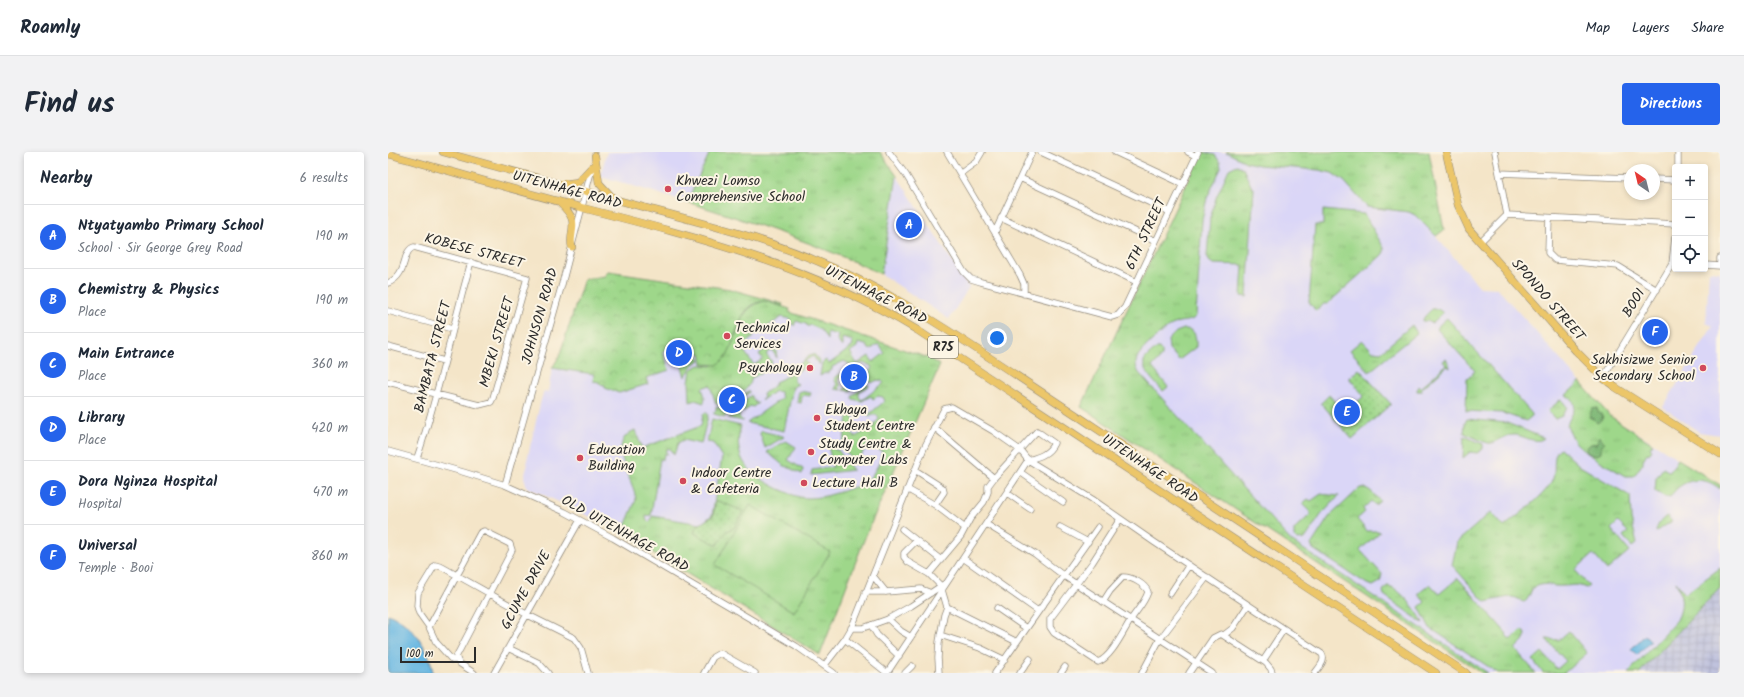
<!DOCTYPE html>
<meta charset="utf-8">
<style>
:root{--surface:#fff;--page:#f2f2f3;--text:#1f2937;--muted:#747a83;--line:#e0e1e3;--accent:#2563eb}
body{margin:0;font-family:Kalam,sans-serif;background:var(--page);color:var(--text)}
.controls{position:absolute;right:12px;top:12px;display:grid;overflow:hidden;border-radius:4px;box-shadow:0 2px 6px #0003}
.controls button{width:36px;height:36px;display:grid;place-items:center;padding:0;border:0;border-bottom:1px solid var(--line);background:var(--surface);color:var(--text);font:20px sans-serif}
.compass{position:absolute;left:1236px;top:12px;width:36px;height:36px;border-radius:50%;background:var(--surface);box-shadow:0 2px 6px #0003;rotate:325deg}
.scale{position:absolute;left:12px;bottom:10px;width:76px;box-sizing:border-box;padding-left:4px;border:2px solid #2b2b2b;border-top:0;font-size:11px;line-height:14px;white-space:nowrap;color:#2b2b2b;-webkit-text-stroke:3px #fcf5e5;paint-order:stroke}
.you{position:absolute;left:609px;top:186px;width:14px;height:14px;margin:-10px;border:3px solid #fff;border-radius:50%;background:#1a73e8;box-shadow:0 0 0 6px #1a73e833}
.badge{display:grid;place-items:center;width:26px;height:26px;border-radius:50%;background:var(--accent);color:#fff;font-size:13px;font-weight:700}
.pin{position:absolute;translate:-50% -50%;border:2px solid #fff;box-shadow:0 1px 4px #0006}
.list{margin:0;padding:0;list-style:none}
h2{display:flex;justify-content:space-between;align-items:center;height:52px;margin:0;padding:0 16px;font-size:17px}
h2 small{font-size:13px;font-weight:400;color:var(--muted)}
.list li{display:grid;grid-template-columns:26px 1fr auto;gap:12px;align-items:center;box-sizing:border-box;height:64px;padding:0 16px;border-top:1px solid var(--line)}
.list b{display:block;font-size:15px;white-space:nowrap}
.list p{margin:0;font-size:13px;white-space:nowrap;color:var(--muted)}
.list em{font-size:13px;font-style:normal;color:var(--muted)}
.icon{flex:none;width:22px;height:22px;fill:none;stroke:currentColor;stroke-width:2;stroke-linecap:round;stroke-linejoin:round}
.map{position:relative;flex:none;width:1332px;height:521px;overflow:hidden;border-radius:4px}
header{display:flex;align-items:center;gap:24px;box-sizing:border-box;height:56px;padding:0 20px;background:var(--surface);border-bottom:1px solid var(--line)}
header strong{font-size:19px}
nav{display:flex;gap:22px;margin-inline-start:auto;font-size:14px}
.intro{display:flex;align-items:center;justify-content:space-between;box-sizing:border-box;height:96px;padding:0 24px}
h1{margin:0;font-size:28px}
.button{padding:10px 18px;border-radius:4px;background:var(--accent);color:#fff;font-size:14px;font-weight:700}
main{display:flex;gap:24px;padding:0 24px}
aside{flex:1;background:var(--surface);border-radius:4px;box-shadow:0 2px 6px #0003}
.map>svg:first-child{display:block}
.built{fill:#dad6f7}
.industrial{fill:url(#industrial-grid)}
.grass{fill:url(#grass-tufts);stroke:#64815a;fill-rule:evenodd}
.forest{fill:url(#forest-crowns);stroke:#547250}
.park{fill:url(#park-crowns);stroke:#64815a}
.garden{fill:url(#garden-dots);stroke:#64815a}
.pitch{fill:#9ed78a;stroke:#64815a}
.water{fill:#68b7e2;stroke:#4a7186}
.lines{fill:none;stroke-linecap:round;stroke-linejoin:round}
.minor-casing{stroke:#90887a;stroke-width:7}
.major-casing{stroke:#90887a;stroke-width:8}
.minor{stroke:#fff;stroke-width:5.5}
.major{stroke:#ecc669;stroke-width:7}
.poi-dot{fill:#d1495b;stroke:#fcf5e5;stroke-width:1.5}
.labels{text-anchor:middle;dominant-baseline:central;stroke-width:4;stroke-linejoin:round;paint-order:stroke}
.shield{fill:#fcf5e5;stroke:#6a6863;stroke-width:1}
.shield-label{font-size:13px;font-weight:bold;fill:#2b2b2b}
.poi-label{font-size:14px;fill:#2b2b2b;stroke:#fcf5e5;text-anchor:start}
.street-label{font-size:14px;fill:#2b2b2b;stroke:#fcf5e5}
</style>
<header>
<strong>Roamly</strong>
<nav><a>Map</a><a>Layers</a><a>Share</a></nav>
</header>
<div class="intro"><h1>Find us</h1><a class="button">Directions</a></div>
<main>
<aside>
<h2>Nearby<small>6 results</small></h2>
<ul class="list">
<li><span class="badge">A</span><div><b>Ntyatyambo Primary School</b><p>School · Sir George Grey Road</p></div><em>190 m</em></li>
<li><span class="badge">B</span><div><b>Chemistry &amp; Physics</b><p>Place</p></div><em>190 m</em></li>
<li><span class="badge">C</span><div><b>Main Entrance</b><p>Place</p></div><em>360 m</em></li>
<li><span class="badge">D</span><div><b>Library</b><p>Place</p></div><em>420 m</em></li>
<li><span class="badge">E</span><div><b>Dora Nginza Hospital</b><p>Hospital</p></div><em>470 m</em></li>
<li><span class="badge">F</span><div><b>Universal</b><p>Temple · Booi</p></div><em>860 m</em></li>
</ul>
</aside>
<div class="map">
<svg width="1332" height="521" viewBox="0 0 1332 521">
<defs>
<pattern id="industrial-grid" width="8" height="8" patternUnits="userSpaceOnUse"><rect width="8" height="8" fill="#c0c2dd"/><path d="M0 4h8M4 0v8" fill="none" stroke="#a5a7be"/></pattern>
<pattern id="grass-tufts" width="24" height="20" patternUnits="userSpaceOnUse"><rect width="24" height="20" fill="#9ed78a"/><path d="M3 7l-1-3M5 7V3M7 7l1-3M15 17l-1-3M17 17v-4M19 17l1-3" fill="none" stroke="#88b977"/></pattern>
<pattern id="forest-crowns" width="20" height="18" patternUnits="userSpaceOnUse"><rect width="20" height="18" fill="#7eb876"/><path d="M2 6a3 3 0 1 1 6 0M12 15a3 3 0 1 1 6 0" fill="none" stroke="#679661"/></pattern>
<pattern id="park-crowns" width="20" height="18" patternUnits="userSpaceOnUse"><rect width="20" height="18" fill="#9ed78a"/><path d="M2 6a3 3 0 1 1 6 0M12 15a3 3 0 1 1 6 0" fill="none" stroke="#88b977"/></pattern>
<pattern id="garden-dots" width="8" height="8" patternUnits="userSpaceOnUse"><rect width="8" height="8" fill="#9ed78a"/><path d="M2 2h.1M6 6h.1" fill="none" stroke="#88b977" stroke-width="1.8" stroke-linecap="round"/></pattern>
</defs>
<rect width="100%" height="100%" fill="#fcf5e5"/>
<filter id="ink" filterUnits="userSpaceOnUse"><feTurbulence type="fractalNoise" baseFrequency=".025" numOctaves="2"/><feDisplacementMap in="SourceGraphic" scale="8" xChannelSelector="R" yChannelSelector="G"/><feConvolveMatrix kernelMatrix="1 2 1 2 8 2 1 2 1" color-interpolation-filters="sRGB"/></filter>
<filter id="wash" filterUnits="userSpaceOnUse"><feTurbulence type="fractalNoise" baseFrequency=".012" numOctaves="4" result="noise"/><feDisplacementMap in="SourceGraphic" scale="16" xChannelSelector="R" yChannelSelector="G"/><feGaussianBlur stdDeviation="0.9" result="paint"/><feColorMatrix in="noise" values="0 0 0 0 0 0 0 0 0 0 0 0 0 0 0 0 0 1.4 0 .05"/><feComposite in="paint" operator="in"/></filter>
<g filter="url(#wash)">
<rect width="100%" height="100%" fill="#f4e5c8"/>
<path class="built" d="M219,0H322L299,50L212,24Z
M814,0H1041L1056,78L1048,85L1092,135L1109,136L1222,264L1332,333V436L1251,521H1094L693,255Z
M509,24L581,135L561,167L493,122Z
M220,119L342,137L391,157L552,213L478,383L432,503L254,394L255,391L250,390L246,386L244,387L241,383L230,376L227,377L223,373L222,374L139,335L136,325L140,312H138L153,248L156,239L160,240L164,216L171,205L196,127L217,124Z
M1321,119L1332,120V283L1311,280L1275,255L1325,174L1318,171Z"/>
<path class="industrial" d="M1332,436V521H1251Z"/>
<path class="grass" d="M322,0H492L509,24L493,122C430,92 366,71 299,50Z
M814,0L827,3L832,10L833,16L819,46L814,68L808,164C803,171 795,168 788,171C779,174 752,198 749,206C747,212 748,216 751,221L903,389L1100,521H1094L693,255Z
M838,0H1041L1056,78L1048,84L1027,63L1021,60L979,55L956,29L944,21L931,18L871,13L858,10Z
M849,13L855,16L864,36H866L859,145L853,144L855,113L825,112L821,109L819,104L822,66L828,46L841,17Z
M935,58L976,62L996,96V100L993,104L938,153L937,151L928,159L921,150L927,73H935Z
M376,149L402,157L401,160L538,205L552,213L478,383L432,503L254,394L255,391L250,390L249,387H244L235,379L248,348C246,326 216,291 247,278L254,296L313,274L315,262L318,260L320,264L313,292L295,288L290,291L286,303L281,296L277,299L280,302H276L275,307H272L263,363L258,364V366L259,369L262,370L264,364L313,372L324,363L334,305L325,291L319,290L324,267L353,274C343,308 363,323 391,337C401,341 409,346 420,346C439,346 456,338 473,333C484,326 493,312 494,299L479,293L468,313L454,295L457,281L461,278L467,285L487,274L486,272L491,267L489,263H485L481,265L480,263L497,249L495,245L490,244L485,247L483,244L474,249L464,247L465,243L480,232L481,234L471,240V245L474,248L496,231L494,229L490,228L483,231L479,225L463,236L462,239L455,238L475,224L476,226L482,221L484,216L482,213L474,211L464,217L460,211L456,209L444,215V218L439,221H437L432,224L434,211L438,208L441,212L465,194L464,190L465,189L454,186V195L449,188L450,183L439,180V188L433,178L422,173L420,175L418,172L408,169L406,174L402,169L403,167L394,165L374,178L369,172L361,178L366,185L359,190V197L356,199L366,213L375,207L371,202L384,192L388,199L389,206L384,198L378,202L384,210L382,216L364,226L362,232L359,235V236L356,239L336,237L333,253L328,252L322,233L314,236L317,245L316,251L307,248L302,250L301,230L303,218L311,213L324,214C330,208 338,202 342,195C354,176 349,157 376,149ZM470,191L478,193L482,198L490,192L497,201L485,210L481,204L469,212L462,200L469,195Z
M1044,157H1050L1055,161L1044,171L1039,169H1034L1037,164Z
M1059,166L1144,262V264L1138,269L1114,261L1078,259L1079,226L1087,219L1048,176Z
M1024,173L1029,181L981,220L962,198L974,188L985,199L993,200Z
M796,177C808,177 808,184 808,195L791,208L781,197L780,188L788,180Z
M769,196H771L774,200V204L764,215L780,235L775,239C769,232 751,217 757,207C760,203 765,200 769,196Z
M424,202L427,203L432,210L431,213L425,204L417,209L420,213L406,221V230L410,232L405,235L396,279L359,271L394,246L392,240L387,239L374,248L373,247L376,245L375,242L388,232L387,230C405,223 409,212 424,202Z
M307,203H310L312,208L305,213L297,225L293,211L308,205Z
M1058,207L1061,212L1062,216L1059,214L1033,237L1035,239H1029L1030,234L1032,236L1058,213L1055,209Z
M454,221L455,223L450,227L453,234L451,235L453,238L447,237L449,233L446,226Z
M1192,230L1222,264L1265,292L1262,296L1264,298L1261,302L1259,301L1255,308V311L1246,324H1237L1199,301L1187,290L1179,274C1182,261 1195,254 1178,243ZM1210,287L1209,303L1199,301L1203,292L1209,291Z
M361,239L362,240L355,245L351,265L355,269L340,266L351,259L354,243Z
M411,239L423,241L422,244L416,243L414,245L413,251L409,250Z
M363,243L367,251H370L365,255L362,254L355,261L358,247Z
M1173,247L1179,255L1174,264L1167,267L1160,259Z
M328,255L346,258L336,265L326,262V260L328,259Z
M461,260L468,270L458,276Z
M1079,267L1119,271L1156,286C1148,293 1135,283 1126,283C1114,283 1107,293 1100,291C1092,289 1084,284 1076,281L1077,271Z
M373,279L395,284L396,285L377,296L372,282Z
M1076,284L1095,292V297L1089,301L1082,300L1075,306Z
M398,289L408,295L400,308L415,317L414,322L395,313L379,300Z
M440,294L445,295L447,298H450L465,318L423,323L424,318L445,315Z
M1172,296L1192,314L1242,344L1243,367L1249,391L1244,395L1235,384L1240,380L1230,370L1223,377L1241,399L1219,418L1205,402L1187,418L1201,434L1198,436C1185,431 1187,434 1174,434C1160,435 1158,428 1144,437C1135,460 1135,445 1123,445C1118,445 1103,449 1097,450L1064,413L1069,390L1103,360L1116,375C1131,362 1153,347 1163,331C1170,320 1162,304 1172,296Z
M1290,307L1332,333V337C1316,323 1294,326 1282,345H1277L1267,339L1268,326L1275,316L1282,320Z
M972,336C981,334 986,343 992,349L987,353L983,349L975,357L977,360L969,367L979,379H990L992,380L972,398L994,422L992,430L985,434L979,432L925,397L923,393L941,365Z
M933,342L951,344L933,363L917,387L909,388L906,385V378L922,363V360L914,352L920,347L923,349Z
M1279,364L1284,369L1268,380C1268,375 1274,366 1279,364Z
M1332,416V436L1251,521H1240L1289,468C1296,454 1294,443 1288,430L1297,442Z
M1070,426L1119,482L1118,483L1122,488L1134,478L1138,483L1135,489L1127,497L1148,521H1110L1042,476L1031,455L1037,450L1030,442L1042,432L1051,442Z
M999,434C1009,433 1032,461 1035,471L996,443L995,439Z
M1181,479L1199,501L1176,521H1155L1145,508L1154,500L1169,517L1178,509L1158,487L1171,488Z"/>
<path class="forest" d="M1209,256L1210,260L1214,263L1215,267L1209,271L1207,268L1201,265L1204,257Z
M1210,285H1212L1217,291L1213,295V301L1209,303L1199,301L1198,296L1203,292L1209,291Z"/>
<path class="park" d="M220,119L342,137L395,152L394,154C389,152 382,149 376,149C343,153 352,201 329,213L315,212L313,201L307,203L302,189L275,199L281,218L258,226L260,232L231,241L217,236V233L211,232V230L205,229L206,222L164,216L171,205L196,127L217,124Z"/>
<path class="garden" d="M971,217L1003,252L964,287L933,251L941,243L957,261L976,244L961,226Z
M328,349H330L355,359L346,376L339,379L329,393L306,381L309,374L325,364Z"/>
<path class="pitch" d="M362,353L442,400L406,460L327,413Z"/>
<path class="water" d="M0,462C24,472 42,496 45,521H0Z
M1257,483L1263,489L1249,503L1243,497Z"/>
</g>
<g filter="url(#ink)">
<g class="lines">
<defs>
<path id="minor" d="M501,0L518,23L576,120L583,127L593,130L724,165L730,163L737,155L810,0
M559,0L632,123L636,132V142
M653,0L782,60
M727,0L795,32
M800,0L808,4
M1290,15V0
M573,21L588,10L594,0
M1111,21L1242,26
M632,26L768,89
M1266,27L1287,28
M1119,63L1287,72
M613,66L749,130
M1161,66L1160,101L1167,108L1230,114L1269,138
M607,80L644,0
M1092,90L1119,63L1107,0
M1317,113L1332,114
M1332,114V106
M0,131C21,122 13,99 26,95L139,126L105,246L103,250L91,253L0,230
M0,159L64,177
M0,194L56,209
M1215,226L1284,112L1287,85
M546,275L606,326
M0,299L75,320L117,333L177,360L225,386L378,476L408,494L446,521
M29,306C51,242 64,175 83,110
M527,318L555,336L556,340L547,353L577,376
M632,320L675,350
M117,333L174,132L204,16
M519,337L547,353
M619,341L642,357
M598,372L647,402L676,424L824,521
M672,375L700,390
M514,377L553,408
M528,389L516,401V405L520,410L541,422
M575,406L650,459
M485,424L498,440
M477,440H498L533,437L543,441
M782,442L801,413
M715,450L722,439L735,425C744,425 757,432 760,440C756,452 748,459 742,469C735,480 723,506 710,510L666,481L662,475V467L704,411L732,367
M559,455L629,490
M609,456L638,476
M500,467L513,479L523,485
M483,473L489,483L511,504
M41,475L92,381L96,379L122,392L124,398L68,505L71,511L86,521
M463,476H475L500,467L523,454L556,432
M552,483L592,496L617,508
M836,483L845,476L860,453
M457,487L499,521
M120,496L151,511L160,521
M69,508H64L48,490L41,475L31,461L29,454L30,441L47,413L54,415L138,462L186,486L193,496L200,521
M875,509L896,477
M436,514L457,487L464,475L536,296L556,257L564,255L605,279L632,298L640,308L704,347L766,390L934,502C938,509 931,515 927,521
M106,521L192,368
M316,521L325,505L332,501L367,521
M499,521L640,308C651,305 661,302 666,291L649,279L606,326L600,334V340L596,350L582,367L573,384L541,422L553,434
M517,521L524,514
M551,521L550,506L551,490L556,463L559,455L554,438
M607,521L710,375
M632,521L642,507
M673,521L677,515
M754,521L772,487L819,425
M801,521L825,486L833,482L878,511L883,517L884,521"/>
<path id="major" d="M55,0C124,19 193,38 262,57C323,73 385,89 443,115C495,137 543,167 590,198L1078,521
M1058,0L1070,53L1081,77L1188,199L1215,226L1227,235L1332,302
M0,2C65,20 130,39 195,56C312,86 425,115 529,178L1048,521
M207,4L211,31L223,44
M176,32L190,30L204,15
M170,49C175,54 182,60 184,67C187,76 181,86 184,95"/>
</defs>
<use href="#minor" class="minor-casing"/>
<use href="#major" class="major-casing"/>
<use href="#minor" class="minor"/>
<use href="#major" class="major"/>
</g>
</g>
<g class="poi-dot">
<circle cx="280" cy="37" r="4"/>
<circle cx="339" cy="184" r="4"/>
<circle cx="422" cy="216" r="4"/>
<circle cx="1315" cy="216" r="4"/>
<circle cx="429" cy="266" r="4"/>
<circle cx="423" cy="300" r="4"/>
<circle cx="192" cy="306" r="4"/>
<circle cx="295" cy="329" r="4"/>
<circle cx="416" cy="331" r="4"/>
</g>
<g class="labels">
<rect class="shield" x="540" y="184" width="30" height="22" rx="3"/>
<g class="shield-label">
<text x="555" y="195">R75</text>
</g>
<g class="poi-label">
<text x="288" y="29">Khwezi Lomso<tspan x="288" dy="16">Comprehensive School</tspan></text>
<text x="347" y="176">Technical<tspan x="347" dy="16">Services</tspan></text>
<text x="1307" y="208" text-anchor="end">Sakhisizwe Senior<tspan x="1307" dy="16">Secondary School</tspan></text>
<text x="414" y="216" text-anchor="end">Psychology</text>
<text x="437" y="258">Ekhaya<tspan x="437" dy="16">Student Centre</tspan></text>
<text x="431" y="292">Study Centre &amp;<tspan x="431" dy="16">Computer Labs</tspan></text>
<text x="200" y="298">Education<tspan x="200" dy="16">Building</tspan></text>
<text x="303" y="321">Indoor Centre<tspan x="303" dy="16">&amp; Cafeteria</tspan></text>
<text x="424" y="331">Lecture Hall B</text>
</g>
<g class="street-label">
<text transform="translate(179 38) rotate(15)">UITENHAGE ROAD</text>
<text transform="translate(758 82) rotate(-65)">6TH STREET</text>
<text transform="translate(86 99) rotate(15)">KOBESE STREET</text>
<text transform="translate(488 143) rotate(27)">UITENHAGE ROAD</text>
<text transform="translate(1160 148) rotate(49)">SPONDO STREET</text>
<text transform="translate(1246 151) rotate(-59)">BOOI</text>
<text transform="translate(152 164) rotate(-74)">JOHNSON ROAD</text>
<text transform="translate(109 190) rotate(-74)">MBEKI STREET</text>
<text transform="translate(45 205) rotate(-76)">BAMBATA STREET</text>
<text transform="translate(762 317) rotate(34)">UITENHAGE ROAD</text>
<text transform="translate(237 382) rotate(29)">OLD UITENHAGE ROAD</text>
<text transform="translate(138 438) rotate(-61)">GCUME DRIVE</text>
</g>
</g>
</svg>
<div class="controls">
<button>+</button>
<button>−</button>
<button><svg class="icon" aria-label="locate" viewBox="0 0 24 24"><circle cx="12" cy="12" r="6"/><path d="M12 2v4M12 18v4M2 12h4M18 12h4"/></svg></button>
</div>
<svg class="compass" viewBox="-18 -18 36 36"><path d="M0-13l5 13h-10z" fill="#e53935"/><path d="M0 13l5-13h-10z" fill="#747a83"/></svg>
<div class="scale">100 m</div>
<div class="you"></div>
<div class="pin badge" style="left:521px;top:73px">A</div>
<div class="pin badge" style="left:466px;top:225px">B</div>
<div class="pin badge" style="left:344px;top:248px">C</div>
<div class="pin badge" style="left:291px;top:201px">D</div>
<div class="pin badge" style="left:959px;top:260px">E</div>
<div class="pin badge" style="left:1267px;top:180px">F</div>
</div>
</main>
